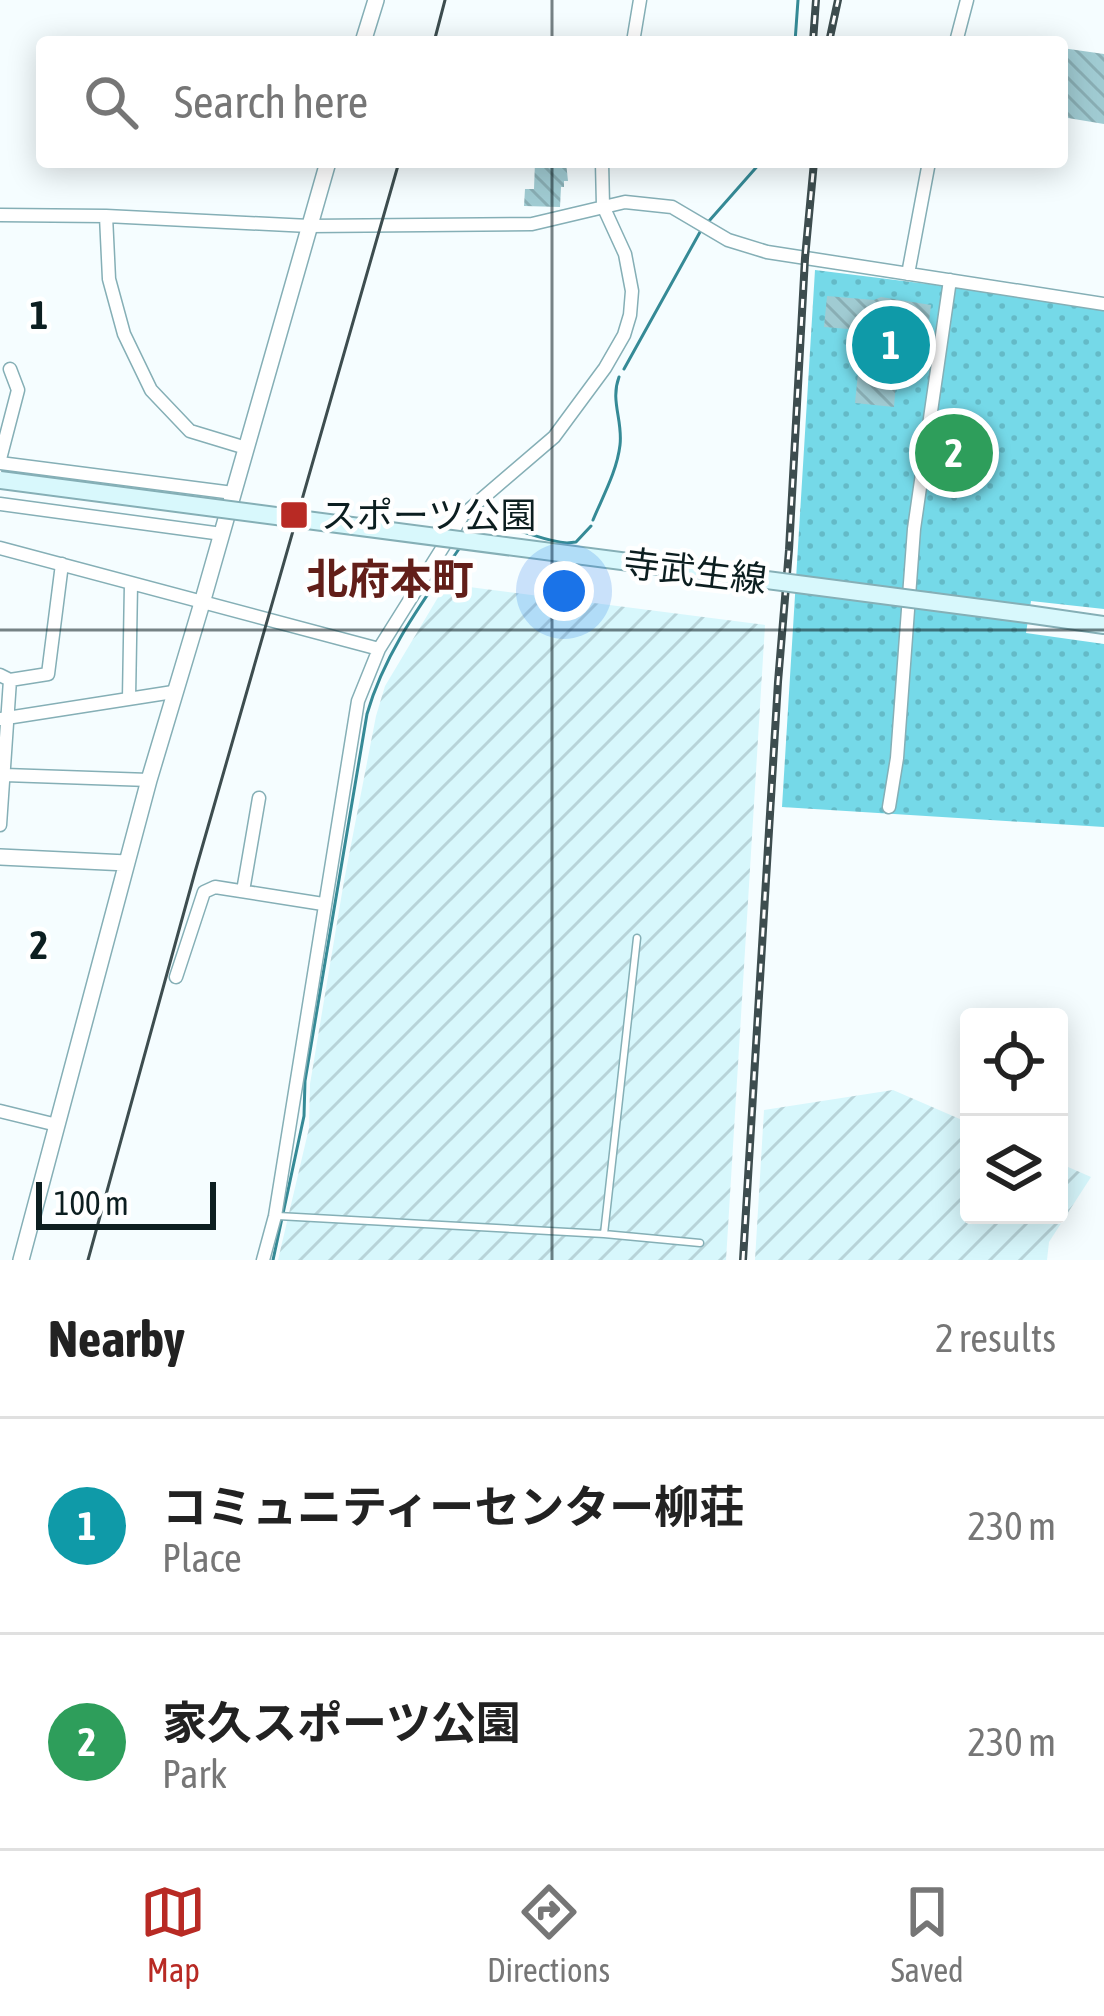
<!DOCTYPE html>
<meta charset="utf-8">
<style>
:root{--surface:#fff;--page:#f6f6f6;--text:#222;--muted:#767676;--line:#e0e0e0;--accent:#b82a24}
body{margin:0;font-family:"Asap Condensed","Noto Sans JP",sans-serif;background:var(--page);color:var(--text)}
.controls{position:absolute;right:36px;bottom:36px;display:grid;overflow:hidden;border-radius:12px;box-shadow:0 6px 30px #0003}
.controls button{width:108px;height:108px;display:grid;place-items:center;padding:0;border:0;border-bottom:3px solid var(--line);background:var(--surface);color:var(--text);font:60px sans-serif}
.scale{position:absolute;left:36px;bottom:30px;width:180px;box-sizing:border-box;padding-left:12px;border:6px solid #0c1e20;border-top:0;font-size:33px;line-height:42px;white-space:nowrap;color:#0c1e20;-webkit-text-stroke:9px #fff;paint-order:stroke}
.you{position:absolute;left:564px;top:591px;width:42px;height:42px;margin:-30px;border:9px solid #fff;border-radius:50%;background:#1a73e8;box-shadow:0 0 0 18px #1a73e833}
.badge{display:grid;place-items:center;width:78px;height:78px;border-radius:50%;background:var(--accent);color:#fff;font-size:39px;font-weight:700}
.pin{position:absolute;translate:-50% -50%;border:6px solid #fff;box-shadow:0 3px 12px #0006}
.list{margin:0;padding:0;list-style:none}
h2{display:flex;justify-content:space-between;align-items:center;height:156px;margin:0;padding:0 48px;font-size:51px}
h2 small{font-size:39px;font-weight:400;color:var(--muted)}
.list li{display:grid;grid-template-columns:78px 1fr auto;gap:36px;align-items:center;box-sizing:border-box;height:216px;padding:0 48px;border-top:3px solid var(--line)}
.list b{display:block;font-size:45px;white-space:nowrap}
.list p{margin:0;font-size:39px;white-space:nowrap;color:var(--muted)}
.list em{font-size:39px;font-style:normal;color:var(--muted)}
.icon{flex:none;width:66px;height:66px;fill:none;stroke:currentColor;stroke-width:2;stroke-linecap:round;stroke-linejoin:round}
.map{position:relative;flex:none;width:1104px;height:1260px;overflow:hidden}
.search{position:absolute;background:var(--surface);box-shadow:0 6px 30px #0003;left:36px;right:36px;top:36px;height:132px;display:flex;align-items:center;gap:30px;box-sizing:border-box;padding:0 42px;border-radius:12px;color:var(--muted);font-size:45px}
.sheet{height:588px;background:var(--surface)}
nav{display:flex;justify-content:space-around;align-items:center;box-sizing:border-box;height:168px;border-top:3px solid var(--line);background:var(--surface);font-size:33px;color:var(--muted)}
nav a{display:grid;justify-items:center;gap:6px}
nav .on{color:var(--accent)}
.map>svg:first-child{display:block}
.industrial{fill:url(#industrial-furrows)}
.park{fill:url(#park-dots)}
.lines{fill:none;stroke-linecap:round;stroke-linejoin:round}
.stream{stroke:#358a96;stroke-width:3}
.building{fill:url(#building-back-hatch)}
.service-casing{stroke:#85afb6;stroke-width:9}
.minor-casing{stroke:#85afb6;stroke-width:15}
.tertiary-casing{stroke:#85afb6;stroke-width:18}
.secondary-casing{stroke:#85afb6;stroke-width:20}
.service{stroke:#fff;stroke-width:6}
.minor{stroke:#fff;stroke-width:12}
.tertiary{stroke:#fff;stroke-width:15}
.secondary{stroke:#d8f8fc;stroke-width:16}
.tram{stroke:#3d4d4f;stroke-width:3}
.rail-casing{stroke:#3d4d4f;stroke-width:8}
.rail{stroke:#fff;stroke-width:3;stroke-dasharray:9;stroke-linecap:butt}
.secondary-bridge-casing{stroke:#85afb6;stroke-width:20;stroke-linecap:butt}
.secondary-bridge{stroke:#d8f8fc;stroke-width:16}
.grid{fill:none;stroke:#0c1e20;stroke-width:3;stroke-opacity:0.55}
.poi-dot{fill:#b82a24;stroke:#fff;stroke-width:4.5}
.labels{text-anchor:middle;dominant-baseline:central;stroke-width:9;stroke-linejoin:round;paint-order:stroke}
.poi-label{font-size:36px;fill:#0c1e20;stroke:#fff;text-anchor:start}
.street-label{font-size:36px;fill:#0c1e20;stroke:#fff}
.quarter-label{font-size:42px;font-weight:bold;fill:#621e19;stroke:#fff}
.grid-label{font-size:39px;text-anchor:middle;font-weight:bold;fill:#0c1e20;stroke:#fff;stroke-width:9;stroke-linejoin:round;paint-order:stroke}
</style>
<div class="map">
<svg width="1104" height="1260" viewBox="0 0 1104 1260">
<defs>
<pattern id="industrial-furrows" width="10" height="10" patternUnits="userSpaceOnUse" patternTransform="scale(3)"><rect width="10" height="10" fill="#d7f7fc"/><path d="M-1 1l2-2M0 10L10 0M9 11l2-2" fill="none" stroke="#b7d3d8"/></pattern>
<pattern id="park-dots" width="8" height="8" patternUnits="userSpaceOnUse" patternTransform="scale(3)"><rect width="8" height="8" fill="#75d9e8"/><path d="M2 2h.1M6 6h.1" fill="none" stroke="#64bac7" stroke-width="1.8" stroke-linecap="round"/></pattern>
<pattern id="building-back-hatch" width="6" height="6" patternUnits="userSpaceOnUse" patternTransform="scale(3)"><rect width="6" height="6" fill="#a0cbd2"/><path d="M-1 5l2 2M0 0l6 6M5-1l2 2" fill="none" stroke="#89aeb4"/></pattern>
</defs>
<rect width="100%" height="100%" fill="#f5fdff"/>
<path class="industrial" d="M446,584L765,625L726,1260H278L309,1128L310,1084L344,881L376,716L385,686Z
M893,1090L969,1123V1215H1059V1163L1091,1177L1049,1242L1047,1260H755L764,1110Z"/>
<path class="park" d="M815,270L1104,306V609L1031,601L1026,633L1104,644V827L782,807Z"/>
<g class="lines">
<path class="stream" d="M795,42L798,0
M709,221L761,162
M624,369L700,232
M593,520C603,496 617,471 620,445C623,420 610,401 619,377
M472,535C503,515 534,541 567,543L576,542L591,526
M273,1260L304,1116L305,1081L367,714C385,651 424,600 461,546"/>
</g>
<path class="building" d="M1062,48L1104,54V124L1062,117Z
M535,162H566L568,181H564V187H561L560,207L524,206L525,189H534Z
M827,296L874,300L881,297L931,305L929,321L913,335L911,357L898,356L894,407L855,403L858,373L870,357L872,331L824,327Z"/>
<g class="lines">
<defs>
<path id="service" d="M278,1216L604,1234L700,1243
M604,1234L637,938"/>
<path id="minor" d="M633,42L640,0
M956,42L967,0
M0,215L106,216L309,226L532,224L625,202L672,207L728,240L767,252L1104,304
M106,216L109,279L124,334L151,390L190,431L246,448
M908,274L929,162
M0,459L18,390L10,369
M0,463L233,493
M0,504L222,534
M0,548L379,649
M0,675L10,680L48,674L62,564
M129,698L131,584
M0,719L173,692
M5,775L149,780
M889,807L897,758L914,529L950,280
M0,825L10,680
M243,891L259,798
M176,977L204,892L215,887L323,904
M0,1111L57,1125
M263,1260L275,1216L358,701L379,649L463,515L554,437L605,368L624,335L630,315L632,291L625,254L603,206L602,162"/>
<path id="tertiary" d="M363,42L376,0
M0,857L127,863
M21,1260L149,780L202,603L328,162"/>
<path id="secondary" d="M1027,614L1104,625"/>
</defs>
<use href="#service" class="service-casing"/>
<use href="#minor" class="minor-casing"/>
<use href="#tertiary" class="tertiary-casing"/>
<use href="#secondary" class="secondary-casing"/>
<use href="#service" class="service"/>
<use href="#minor" class="minor"/>
<use href="#tertiary" class="tertiary"/>
<use href="#secondary" class="secondary"/>
<path class="tram" d="M434,42L445,0
M88,1260L195,872L399,162"/>
<defs>
<path id="rail" d="M813,42L816,0
M829,42L838,0
M743,1260L778,682L789,550L805,258L814,162"/>
</defs>
<use href="#rail" class="rail-casing"/>
<use href="#rail" class="rail"/>
<defs>
<path id="secondary-bridge" d="M0,480L1027,614"/>
</defs>
<use href="#secondary-bridge" class="secondary-bridge-casing"/>
<use href="#secondary-bridge" class="secondary-bridge"/>
</g>
<path class="grid" d="M552,0V42M552,162V1260M0,630H1104"/>
<rect class="poi-dot" x="279" y="500" width="30" height="30" rx="6"/>
<g class="labels">
<g class="poi-label">
<text x="321" y="515">スポーツ公園</text>
</g>
<g class="street-label">
<text transform="translate(695 571) rotate(7)">寺武生線</text>
</g>
<g class="quarter-label">
<text x="390" y="579">北府本町</text>
</g>
</g>
<g class="grid-label">
<text x="39" y="329">1</text>
<text x="39" y="959">2</text>
</g>
</svg>
<div class="controls">
<button><svg class="icon" aria-label="locate" viewBox="0 0 24 24"><circle cx="12" cy="12" r="6"/><path d="M12 2v4M12 18v4M2 12h4M18 12h4"/></svg></button>
<button><svg class="icon" aria-label="layers" viewBox="0 0 24 24"><path d="M12 4l9 5-9 5-9-5zM3 14l9 5 9-5"/></svg></button>
</div>
<div class="scale">100 m</div>
<div class="you"></div>
<div class="pin badge" style="left:891px;top:345px;background:#0f9aa8">1</div>
<div class="pin badge" style="left:954px;top:453px;background:#2e9e5b">2</div>
<div class="search"><svg class="icon" aria-label="search" viewBox="0 0 24 24"><circle cx="10" cy="10" r="6"/><path d="M15 15l6 6"/></svg>Search here</div>
</div>
<section class="sheet">
<h2>Nearby<small>2 results</small></h2>
<ul class="list">
<li><span class="badge" style="background:#0f9aa8">1</span><div><b>コミュニティーセンター柳荘</b><p>Place</p></div><em>230 m</em></li>
<li><span class="badge" style="background:#2e9e5b">2</span><div><b>家久スポーツ公園</b><p>Park</p></div><em>230 m</em></li>
</ul>
</section>
<nav>
<a class="on"><svg class="icon" aria-label="map" viewBox="0 0 24 24"><path d="M3 6l6-2 6 2 6-2v14l-6 2-6-2-6 2zM9 4v14M15 6v14"/></svg>Map</a>
<a><svg class="icon" aria-label="directions" viewBox="0 0 24 24"><path d="M12 3l9 9-9 9-9-9zM9 14v-3h6M13 9l2 2-2 2"/></svg>Directions</a>
<a><svg class="icon" aria-label="saved" viewBox="0 0 24 24"><path d="M7 4h10v16l-5-4-5 4z"/></svg>Saved</a>
</nav>
